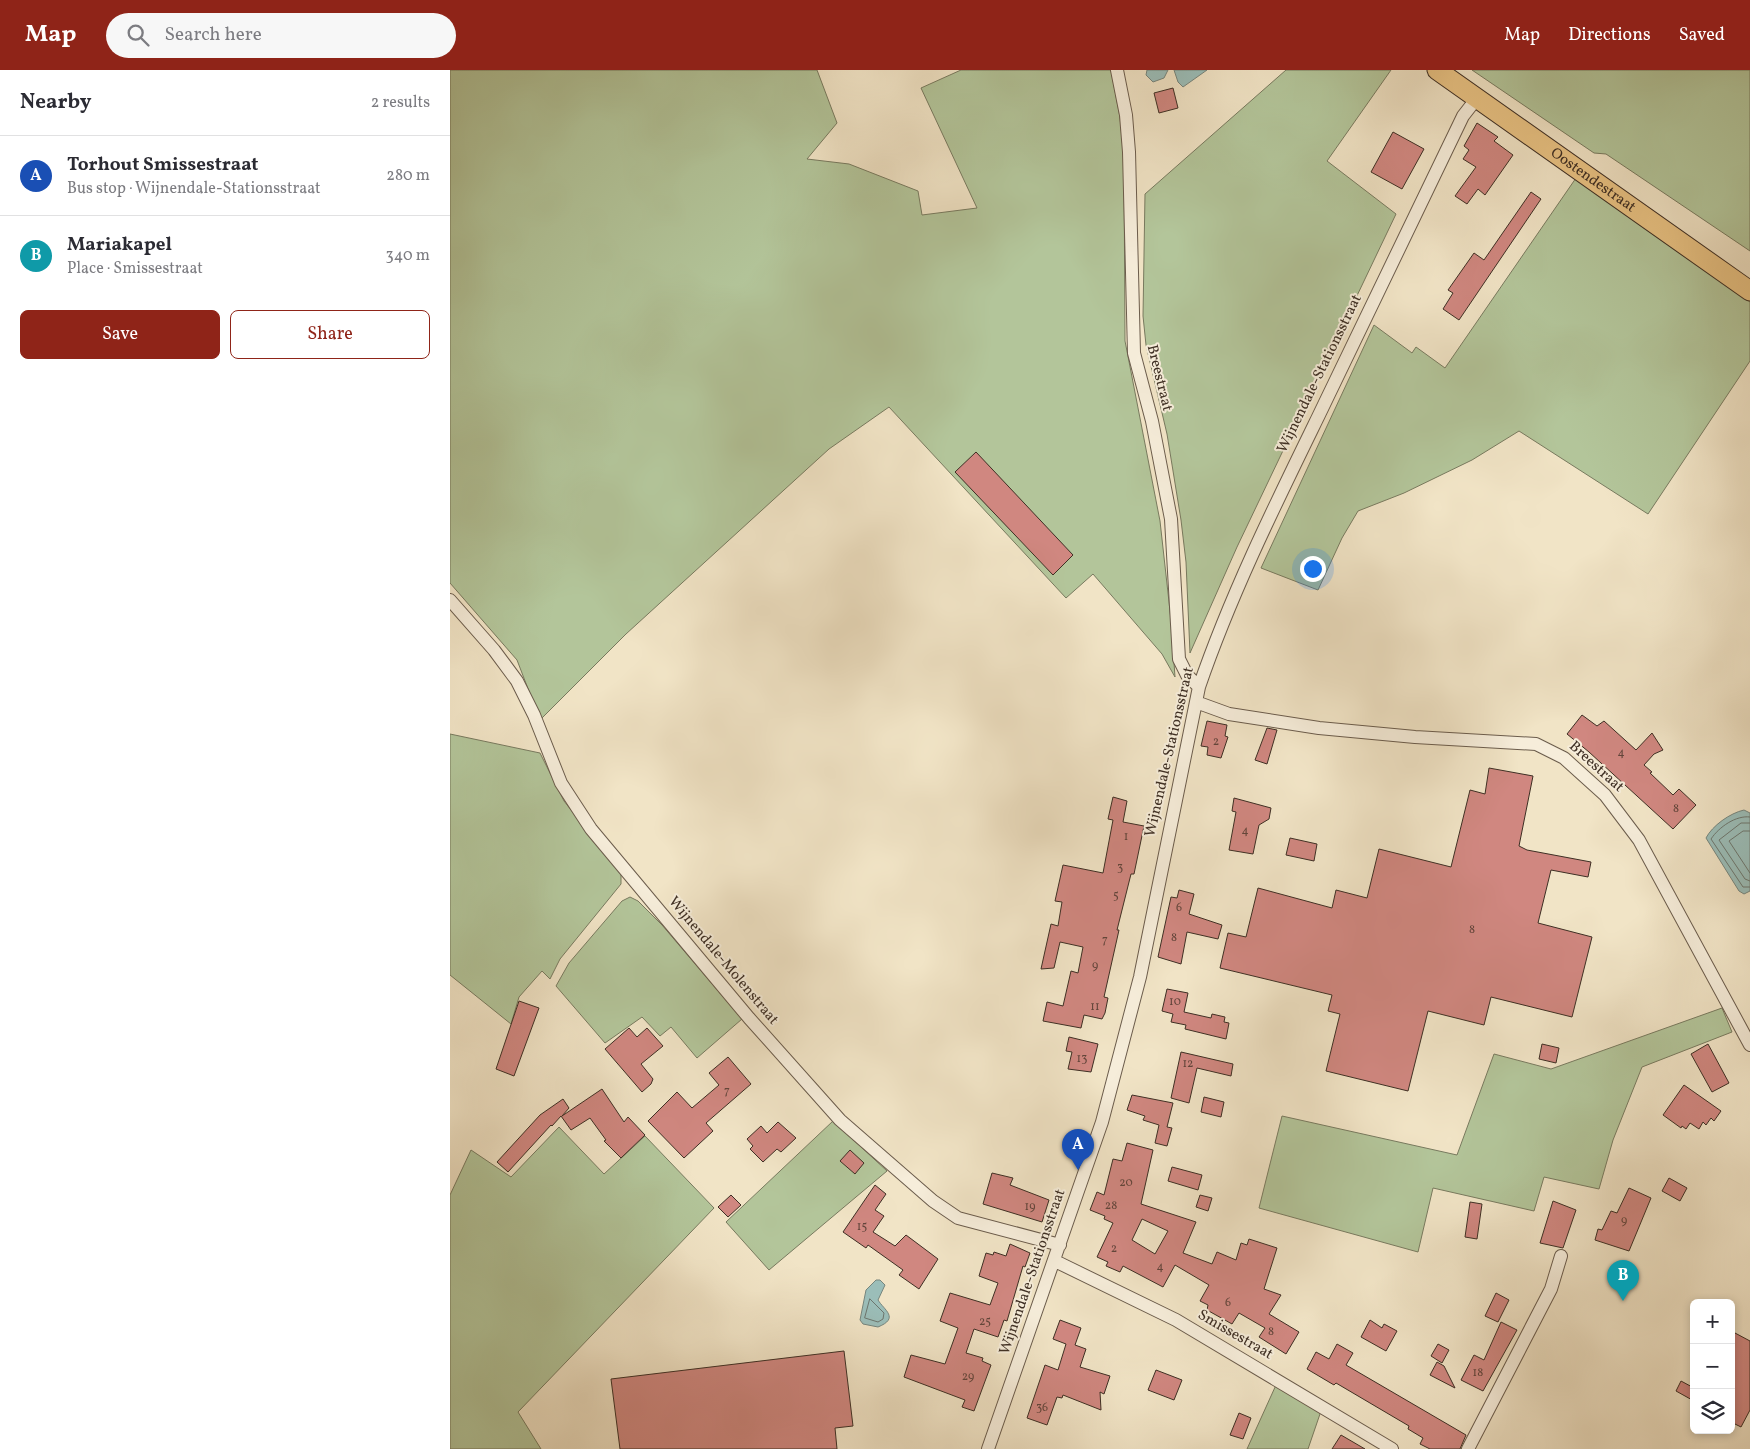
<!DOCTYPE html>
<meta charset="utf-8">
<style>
:root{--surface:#fff;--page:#f7f7f7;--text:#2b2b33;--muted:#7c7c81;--line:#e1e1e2;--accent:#8f2418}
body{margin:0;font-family:Vollkorn,serif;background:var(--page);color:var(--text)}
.controls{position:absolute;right:15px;bottom:15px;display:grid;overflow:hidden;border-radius:8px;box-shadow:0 2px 8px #0003}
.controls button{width:45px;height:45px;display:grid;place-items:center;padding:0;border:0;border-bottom:1px solid var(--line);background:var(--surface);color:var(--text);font:25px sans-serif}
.you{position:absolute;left:862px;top:498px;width:18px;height:18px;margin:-12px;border:4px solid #fff;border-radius:50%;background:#1a73e8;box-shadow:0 0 0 8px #1a73e833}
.badge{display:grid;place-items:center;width:32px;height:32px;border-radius:50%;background:var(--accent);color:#fff;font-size:16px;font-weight:700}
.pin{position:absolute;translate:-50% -41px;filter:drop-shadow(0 1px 2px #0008)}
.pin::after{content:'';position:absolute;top:26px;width:18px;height:15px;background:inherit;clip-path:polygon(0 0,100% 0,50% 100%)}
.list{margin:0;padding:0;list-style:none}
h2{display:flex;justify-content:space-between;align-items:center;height:65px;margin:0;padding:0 20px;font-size:21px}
h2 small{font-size:16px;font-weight:400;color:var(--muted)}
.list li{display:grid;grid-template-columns:32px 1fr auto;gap:15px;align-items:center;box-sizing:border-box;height:80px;padding:0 20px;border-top:1px solid var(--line)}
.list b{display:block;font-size:19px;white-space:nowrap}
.list p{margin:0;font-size:16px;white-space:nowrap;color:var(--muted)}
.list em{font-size:16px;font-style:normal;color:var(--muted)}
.actions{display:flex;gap:10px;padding:15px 20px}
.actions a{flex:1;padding:11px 0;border:1px solid var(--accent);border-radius:8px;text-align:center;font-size:18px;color:var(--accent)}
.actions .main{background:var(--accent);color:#fff}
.icon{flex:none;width:28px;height:28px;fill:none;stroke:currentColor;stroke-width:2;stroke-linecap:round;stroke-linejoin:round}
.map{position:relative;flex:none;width:1300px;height:1379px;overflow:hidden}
header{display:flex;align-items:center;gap:30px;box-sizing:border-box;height:70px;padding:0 25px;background:var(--accent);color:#fff}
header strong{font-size:24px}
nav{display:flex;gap:28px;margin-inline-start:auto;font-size:18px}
.search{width:350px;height:45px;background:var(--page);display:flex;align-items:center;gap:12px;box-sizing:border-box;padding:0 18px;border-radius:28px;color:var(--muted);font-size:19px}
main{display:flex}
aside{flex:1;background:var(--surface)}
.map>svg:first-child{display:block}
.green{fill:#b3c59a;stroke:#787a5f}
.water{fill:#9bbeb9;stroke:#76857d}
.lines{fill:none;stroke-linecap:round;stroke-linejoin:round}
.shore{stroke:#6c766e;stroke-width:1}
.building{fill:#d08780;stroke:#3e2f24;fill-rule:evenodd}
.minor-casing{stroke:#6b5c4c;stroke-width:14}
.primary-casing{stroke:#3e2f24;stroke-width:21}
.minor{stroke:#f6edda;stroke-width:12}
.primary{stroke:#e8c283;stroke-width:19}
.labels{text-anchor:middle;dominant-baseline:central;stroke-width:4;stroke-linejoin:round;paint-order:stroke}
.number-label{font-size:12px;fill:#62453b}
.street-label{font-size:15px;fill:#3e2f24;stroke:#f6edda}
</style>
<header>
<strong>Map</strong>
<div class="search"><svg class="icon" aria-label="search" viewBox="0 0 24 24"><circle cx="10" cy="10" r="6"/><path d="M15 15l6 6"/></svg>Search here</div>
<nav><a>Map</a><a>Directions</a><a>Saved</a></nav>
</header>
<main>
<aside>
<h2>Nearby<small>2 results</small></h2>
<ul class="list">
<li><span class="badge" style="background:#1a4fb4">A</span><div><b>Torhout Smissestraat</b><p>Bus stop · Wijnendale-Stationsstraat</p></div><em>280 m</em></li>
<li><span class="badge" style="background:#0f9aa8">B</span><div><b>Mariakapel</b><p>Place · Smissestraat</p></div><em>340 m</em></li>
</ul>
<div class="actions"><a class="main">Save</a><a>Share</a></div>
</aside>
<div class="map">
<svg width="1300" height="1379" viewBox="0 0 1300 1379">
<rect width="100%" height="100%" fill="#f1e4c6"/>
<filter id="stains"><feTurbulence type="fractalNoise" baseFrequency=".004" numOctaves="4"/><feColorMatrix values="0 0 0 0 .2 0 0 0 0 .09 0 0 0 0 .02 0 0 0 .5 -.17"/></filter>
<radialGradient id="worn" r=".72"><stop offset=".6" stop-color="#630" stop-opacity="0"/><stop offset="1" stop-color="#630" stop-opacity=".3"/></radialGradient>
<path class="green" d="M0,0H367L387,53L357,89L399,94L468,121L472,145L527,138L471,18L511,0H661L670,47L674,90L675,271L710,451L721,550L725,607L712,584L643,504L616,528L439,337L379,379L176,564L90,650L67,590L0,513Z
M836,0H941L877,91L946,144L787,477L740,583L736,492L731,450L717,364L696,275L693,246L695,124Z
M1022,0H1300V181L1156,84L1144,83Z
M1126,108L1300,232V291L1198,444L1069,361L1022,390L954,423L908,441L892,468L868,520L811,498L924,255L962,283L966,277L995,298Z
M0,664L90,683L114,731L171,804V814L110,889L100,909L92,901L69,927L61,954L0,905Z
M180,827L188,831L212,855L292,949L247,988L221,957L210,966L192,947L155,973L106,916L119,893L172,831Z
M1272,938L1282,962L1192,997L1163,1070L1149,1119L1094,1107L1084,1141L983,1118L968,1182L809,1138L832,1046L1007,1085L1044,984L1101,999Z
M383,1051L437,1101L319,1200L276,1152Z
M109,1057L154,1104L195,1066L264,1138L68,1342L91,1379H0V1125L21,1080L61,1107Z
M826,1315L871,1341L858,1379H797Z"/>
<path class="water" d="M697,0H718L714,8L703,12L696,5Z
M724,0H757L733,17L728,12Z
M1294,740L1300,743V821L1294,824L1289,821L1256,768C1262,756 1280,743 1294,740Z
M426,1210H430L435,1215L428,1230C434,1240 450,1248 428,1257L413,1254L410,1250L416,1220Z"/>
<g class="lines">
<path class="shore" d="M1300,747C1286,745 1269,757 1261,769L1293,817H1300
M1300,753H1291L1269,770L1295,809L1300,811
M1300,761H1293L1279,771L1300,803
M420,1229L434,1243L433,1249L428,1252L415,1248Z"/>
</g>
<path class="building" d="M723,18L728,38L709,43L704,23Z
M1027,53L1048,67L1044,71L1063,85L1035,125L1028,119L1017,134L1005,126L1026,97L1013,89L1019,80L1014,76Z
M943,62L974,79L952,119L921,102Z
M1081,122L1091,129L1009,250L993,239L1003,223L998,220L1024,183L1034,190Z
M526,382L623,485L603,505L505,402Z
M1132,645L1147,656L1154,651L1186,680L1202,663L1213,680L1204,684L1194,695L1202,702L1200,703L1223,725L1229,719L1246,735L1223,759L1139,682L1117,664Z
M757,651L777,655L775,666L778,667L771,688L757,685L758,677L751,676Z
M817,658L827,660L817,694L805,690Z
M1039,698L1083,706L1069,776L1077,780L1141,792L1138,807L1101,800L1088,853L1142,867L1122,947L1041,927L1034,955L978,941L958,1021L876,1001L890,944L878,941L882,925L770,898L778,863L796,867L808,818L882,838L886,820L917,828L929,779L1001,797L1020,720L1035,724Z
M663,727L677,731L673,752L694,756L684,804H681L667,860H669L654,927L658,928L655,943L652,949L634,945L631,958L593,951L597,932L613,936L621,901L628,903L633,877L610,872L604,898L591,899L601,854L608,856L612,832L605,831L613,795L653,803L663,750L658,749Z
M784,728L821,738L819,749L809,755L803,784L779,780L786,742L782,741Z
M840,768L867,774L864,791L836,785Z
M729,820L744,824L739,844L772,855L768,869L737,862L731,894L708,887L721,827L727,828Z
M717,919L738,923L734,942L761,948L762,944L775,947L774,952L779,953L776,969L735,959L736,955L721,952L723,944L712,941Z
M69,931L89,938L64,1006L46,999Z
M179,958L187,967L197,958L213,976L191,994L203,1009L201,1014L192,1022L155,979Z
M619,967L648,974L641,1002L618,999L622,982L616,981Z
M1092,974L1109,978L1106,993L1089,989Z
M1258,974L1279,1013L1262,1022L1241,984Z
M731,982L783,994L781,1006L747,998L739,1033L721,1028Z
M278,987L301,1014L256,1053L263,1061L234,1088L198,1051L227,1022L242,1038L269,1015L259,1003Z
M1234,1015L1271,1041L1264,1051L1261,1048L1256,1055L1253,1052L1249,1059L1240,1053L1236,1059L1232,1056L1231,1058L1213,1045Z
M152,1019L174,1052L178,1047L195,1065L171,1088L154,1071L156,1070L140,1048L121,1060L111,1046L102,1056L101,1055L58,1102L47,1092L90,1045L113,1029L119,1038L112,1046Z
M682,1025L723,1033L717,1057L722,1058L717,1076L705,1073L709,1055L693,1050L695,1046L677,1040Z
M754,1027L774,1032L771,1047L751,1042Z
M328,1052L346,1068L331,1082L327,1079L313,1092L300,1079L303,1076L297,1069L311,1056L317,1063Z
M677,1073L703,1080L691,1134L746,1152L733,1183L762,1194L767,1182L786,1190L791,1173L797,1175L799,1169L827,1178L814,1219L831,1225L819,1244L849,1262L836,1284L809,1267L815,1258L789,1243L782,1254L757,1240L758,1235L750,1231L759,1215L725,1195L713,1217L673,1196L670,1202L656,1196L658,1192L647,1187L663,1153L654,1149L655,1146L640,1140L647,1122L654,1125L663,1089L672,1091ZM692,1149L718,1161L705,1184L682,1170Z
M400,1080L414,1093L405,1104L390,1091Z
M722,1097L752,1105L748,1120L718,1111Z
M542,1103L563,1108L560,1115L599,1130L592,1152L533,1134Z
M1219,1108L1237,1118L1230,1131L1212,1121Z
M425,1115L436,1124L425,1140L434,1146L423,1162L445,1176L456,1165L488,1189L469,1219L449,1205L453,1200L418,1175L416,1178L393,1162Z
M1179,1118L1201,1128L1179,1181L1145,1170L1148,1159L1152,1160L1161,1141L1167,1143Z
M281,1125L291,1135L278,1147L268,1137Z
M750,1125L762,1128L758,1141L746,1137Z
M1103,1131L1126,1140L1113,1178L1090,1173Z
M1020,1132L1032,1134L1027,1169L1015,1167Z
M560,1174L580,1183L575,1197L573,1196L557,1251L554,1250L548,1267L524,1259L516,1283L533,1288L532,1291L541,1295L524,1341L512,1337L515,1330L454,1307L461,1285L495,1294L508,1258L490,1251L500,1223L540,1235L548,1213L529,1206L536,1183L543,1185L544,1182L556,1186Z
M1046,1223L1059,1230L1048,1252L1035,1246Z
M610,1250L631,1258L625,1275L636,1279L630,1297L660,1306L654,1324L650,1322L651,1340L613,1325L612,1328L607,1327L597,1355L577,1348L595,1295L608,1300L616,1274L603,1269Z
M920,1250L932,1258L934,1254L947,1261L936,1281L911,1267Z
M1051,1252L1067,1260L1033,1321L1011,1310L1024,1285L1034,1290Z
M1285,1263L1300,1271V1340L1291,1357L1281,1352V1270Z
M887,1274L903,1283L896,1295L1016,1365L1010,1379H980L970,1374L973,1368L958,1359L959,1356L886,1313L884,1315L857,1299L866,1282L879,1289Z
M988,1274L999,1280L992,1293L981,1286Z
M394,1281L403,1356L385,1358L387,1379H170L161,1309Z
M987,1292L994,1296L1005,1318L980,1305Z
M706,1300L732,1310L724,1330L698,1320Z
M1231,1311L1244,1318V1331L1226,1321Z
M789,1343L801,1348L793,1369L780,1365Z
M891,1365L915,1379H882Z"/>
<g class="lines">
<defs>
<path id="minor" d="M667,0L676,45L679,82L684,283L702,351L721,449L729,589L737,605L749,617
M0,530L44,580L67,611L84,645L111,713L141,759L299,948L390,1050L483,1131L508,1148L610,1175
M746,632L779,644L869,658L965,667L1086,674L1114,688L1155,725L1189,770L1300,975
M605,1191L726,1250L942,1379
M538,1379L652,1052L690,907L749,617C781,524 825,435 868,347C916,246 965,146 1013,46L1027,28
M1018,1379L1101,1219L1111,1186"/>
<g id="primary">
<path id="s1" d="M987,0L1300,221"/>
</g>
</defs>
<use href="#minor" class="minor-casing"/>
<use href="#primary" class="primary-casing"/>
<use href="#minor" class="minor"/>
<use href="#primary" class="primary"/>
</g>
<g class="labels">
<g class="number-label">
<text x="766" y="672">2</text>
<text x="1171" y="683">4</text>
<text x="1226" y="739">8</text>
<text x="795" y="761">4</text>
<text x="676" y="767">1</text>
<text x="670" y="798">3</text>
<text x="666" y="826">5</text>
<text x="729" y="838">6</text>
<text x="1022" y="860">8</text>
<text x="724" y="868">8</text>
<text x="655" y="870">7</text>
<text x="645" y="896">9</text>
<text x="725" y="932">10</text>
<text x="645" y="937">11</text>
<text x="632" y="989">13</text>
<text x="738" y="994">12</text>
<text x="277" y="1021">7</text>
<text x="676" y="1113">20</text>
<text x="661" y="1136">28</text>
<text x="580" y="1137">19</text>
<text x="1174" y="1151">9</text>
<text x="412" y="1157">15</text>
<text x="664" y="1179">2</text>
<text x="710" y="1197">4</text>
<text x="778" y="1233">6</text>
<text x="535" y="1252">25</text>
<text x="821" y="1262">8</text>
<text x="1028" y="1303">18</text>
<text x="518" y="1307">29</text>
<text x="592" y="1338">36</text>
</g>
<g class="street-label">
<text stroke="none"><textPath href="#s1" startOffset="191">Oostendestraat</textPath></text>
<text transform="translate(870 304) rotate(-64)">Wijnendale-Stationsstraat</text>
<text transform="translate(709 308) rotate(76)">Breestraat</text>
<text transform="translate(720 682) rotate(-77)">Wijnendale-Stationsstraat</text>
<text transform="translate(1146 697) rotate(42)">Breestraat</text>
<text transform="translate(273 891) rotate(50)">Wijnendale-Molenstraat</text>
<text transform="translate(583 1202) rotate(-71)">Wijnendale-Stationsstraat</text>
<text transform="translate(785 1265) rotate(30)">Smissestraat</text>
</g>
</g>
<rect width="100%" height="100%" filter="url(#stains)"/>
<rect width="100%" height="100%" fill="url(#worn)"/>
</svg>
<div class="controls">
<button>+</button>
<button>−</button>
<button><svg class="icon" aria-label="layers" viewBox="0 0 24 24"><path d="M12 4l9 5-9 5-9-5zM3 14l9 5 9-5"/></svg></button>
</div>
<div class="you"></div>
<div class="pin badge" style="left:628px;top:1100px;background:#1a4fb4">A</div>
<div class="pin badge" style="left:1173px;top:1231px;background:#0f9aa8">B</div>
</div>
</main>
